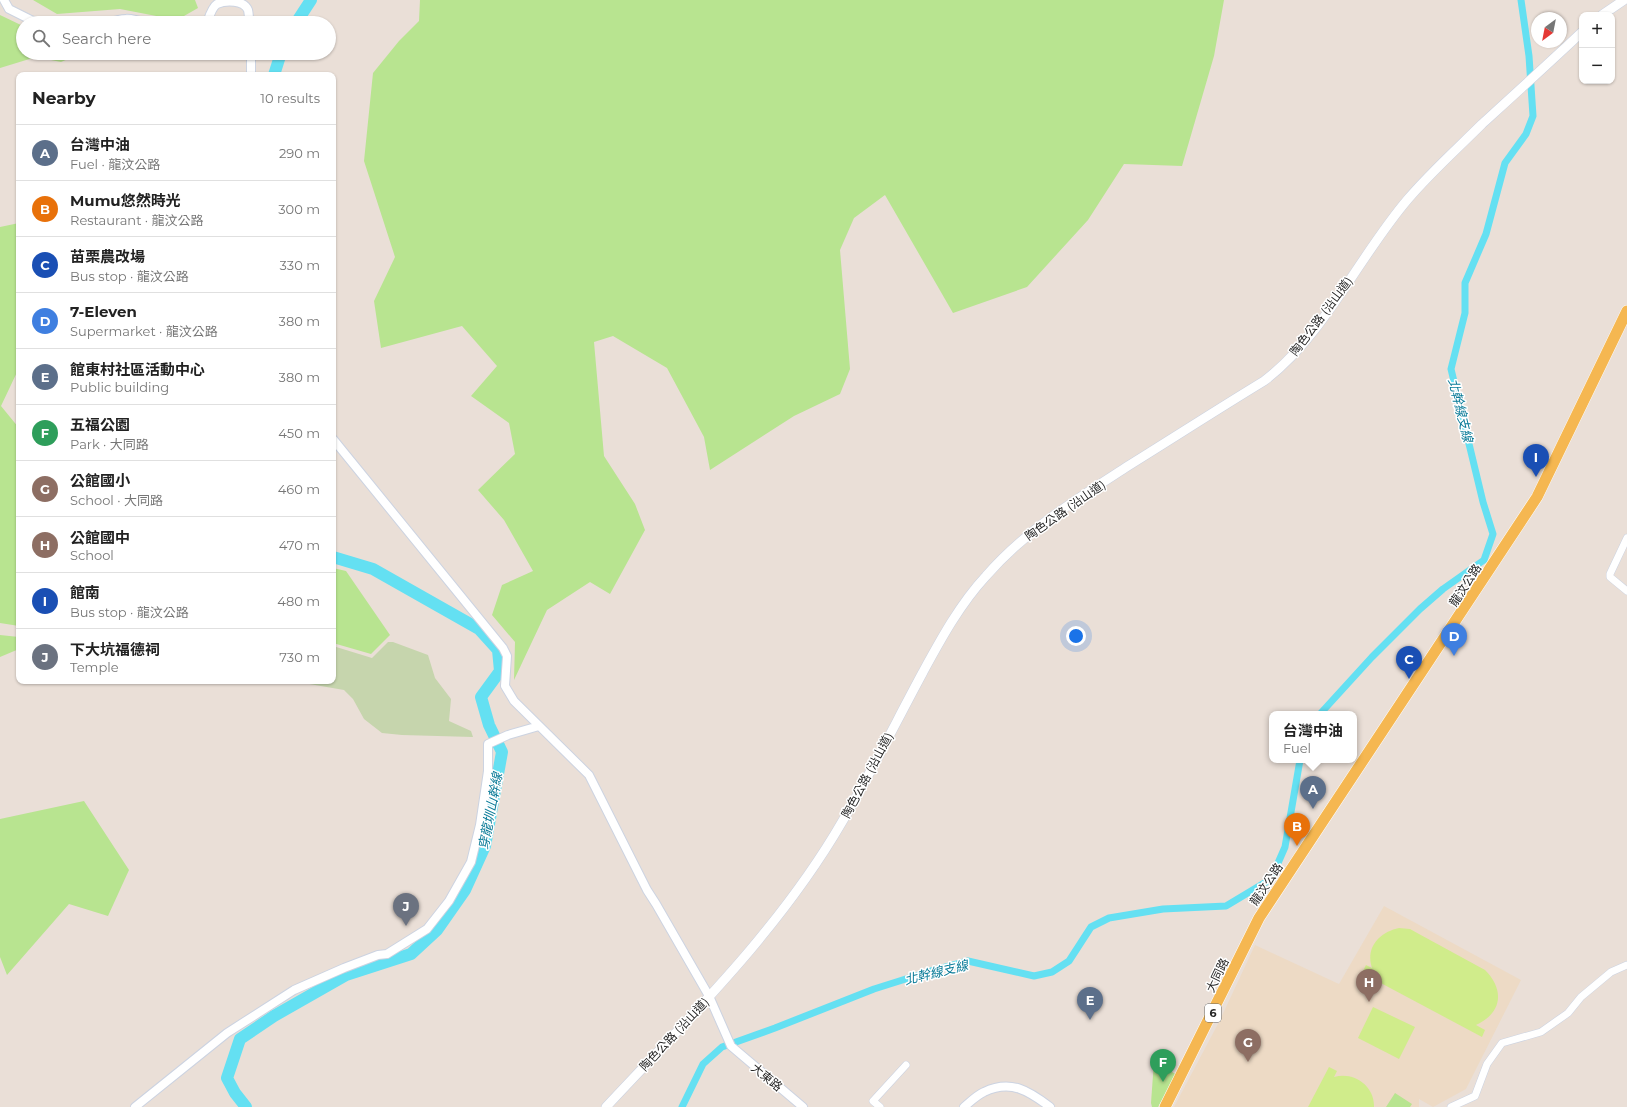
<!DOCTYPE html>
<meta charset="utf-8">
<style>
:root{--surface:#fff;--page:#f2f2f2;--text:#222;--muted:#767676;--line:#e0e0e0;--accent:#0b8043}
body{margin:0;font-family:Montserrat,"Noto Sans TC",sans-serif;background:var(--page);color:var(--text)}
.controls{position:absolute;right:12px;top:12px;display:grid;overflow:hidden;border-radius:8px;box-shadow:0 1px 3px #0004}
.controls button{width:36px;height:36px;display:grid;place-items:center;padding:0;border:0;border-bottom:1px solid var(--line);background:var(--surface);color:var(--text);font:20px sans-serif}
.compass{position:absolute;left:1531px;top:12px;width:36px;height:36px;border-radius:50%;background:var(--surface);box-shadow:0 1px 3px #0004;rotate:212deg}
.you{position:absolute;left:1076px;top:636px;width:14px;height:14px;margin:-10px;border:3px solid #fff;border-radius:50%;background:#1a73e8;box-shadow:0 0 0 6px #1a73e833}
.badge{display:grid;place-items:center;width:26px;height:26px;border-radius:50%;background:var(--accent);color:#fff;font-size:13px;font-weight:700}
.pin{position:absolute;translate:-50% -33px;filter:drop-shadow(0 1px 2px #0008)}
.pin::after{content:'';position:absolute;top:21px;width:14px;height:12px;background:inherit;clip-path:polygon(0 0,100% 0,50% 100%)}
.popup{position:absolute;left:1269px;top:711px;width:88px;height:52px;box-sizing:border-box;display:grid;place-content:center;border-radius:8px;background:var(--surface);filter:drop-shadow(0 1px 3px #0005);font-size:13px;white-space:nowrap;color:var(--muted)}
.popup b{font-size:15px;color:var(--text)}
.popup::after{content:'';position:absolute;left:50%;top:100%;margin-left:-8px;border:8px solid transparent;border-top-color:var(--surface)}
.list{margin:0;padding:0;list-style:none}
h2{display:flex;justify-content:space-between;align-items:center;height:52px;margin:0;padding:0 16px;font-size:17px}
h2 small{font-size:13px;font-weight:400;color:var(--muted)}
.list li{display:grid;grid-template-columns:26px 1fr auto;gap:12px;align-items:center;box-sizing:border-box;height:56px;padding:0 16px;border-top:1px solid var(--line)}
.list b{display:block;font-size:15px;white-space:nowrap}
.list p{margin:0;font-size:13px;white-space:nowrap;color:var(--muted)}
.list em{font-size:13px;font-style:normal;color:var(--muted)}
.icon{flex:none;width:22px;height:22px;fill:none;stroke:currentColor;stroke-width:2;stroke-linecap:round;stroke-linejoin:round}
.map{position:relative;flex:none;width:1627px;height:1107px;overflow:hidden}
.search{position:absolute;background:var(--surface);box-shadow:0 1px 3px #0004;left:16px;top:16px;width:320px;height:44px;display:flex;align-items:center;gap:10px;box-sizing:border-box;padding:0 14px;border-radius:22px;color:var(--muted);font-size:15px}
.panel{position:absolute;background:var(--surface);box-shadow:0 1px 3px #0004;left:16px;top:72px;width:320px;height:612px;border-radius:8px}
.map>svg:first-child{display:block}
.education{fill:#eddac5}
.green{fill:#b8e490}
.cemetery{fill:#c6d5ad}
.pitch{fill:#d0ec8b}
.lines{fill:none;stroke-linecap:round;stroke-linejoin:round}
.canal{stroke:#64e0f2;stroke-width:7}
.river{stroke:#64e0f2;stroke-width:12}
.minor-casing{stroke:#ccd3e1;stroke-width:8}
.tertiary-casing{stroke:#ccd3e1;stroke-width:10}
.secondary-casing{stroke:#ccd3e1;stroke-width:10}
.primary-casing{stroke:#fff;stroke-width:12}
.minor{stroke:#fff;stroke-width:7}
.tertiary{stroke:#fff;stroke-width:8}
.secondary{stroke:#fff;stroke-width:9}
.primary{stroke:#f5b751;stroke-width:11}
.labels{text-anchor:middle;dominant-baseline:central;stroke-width:3;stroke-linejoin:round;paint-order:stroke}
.shield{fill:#fff;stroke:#676767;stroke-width:1}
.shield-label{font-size:11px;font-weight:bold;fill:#262626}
.street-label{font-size:12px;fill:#262626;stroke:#fff}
.water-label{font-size:13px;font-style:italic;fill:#097b98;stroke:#fff}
</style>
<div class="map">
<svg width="1627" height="1107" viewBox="0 0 1627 1107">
<rect width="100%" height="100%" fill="#eadfd7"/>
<path class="education" d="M1384,906L1521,980L1466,1089L1433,1107L1419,1099V1107H1174L1220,1020L1255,945L1339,984Z"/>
<path class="green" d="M33,0H195L198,8L177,20L120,9L57,14Z
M420,0H1224L1214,56L1182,166L1124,164L1088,220L1027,287L953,313L885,195L854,218L840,250L850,369L840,394L794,416L710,470L704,437L667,368L613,336L594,342L604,456L635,504L645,530L610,594L590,582L547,610L514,680L515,642L492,615L502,585L533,571L504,520L478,490L515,454L509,423L471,396L497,366L462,326L381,348L374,301L395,257L364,161L373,73L399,41L419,21Z
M0,15L23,26V53H82L61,62L36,57L0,68Z
M19,223V368L1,406L19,428V626L0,623V227Z
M333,568L346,571L390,635L371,654L333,643Z
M0,635L19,637V649L0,657Z
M84,801L129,870L108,916L69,904L7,975L0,957V819Z
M1154,1061L1177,1075L1158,1107H1152L1151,1103Z
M1395,1093L1412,1104L1410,1107H1386Z"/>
<path class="cemetery" d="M388,642H393L428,655L435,678L451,699L449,721L471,731L473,737L402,735L382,733L364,719L353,699L344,690L292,681H333V646L372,658Z"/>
<path class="pitch" d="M1399,928L1410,929L1419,934L1485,970C1505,990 1502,1013 1476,1025L1485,1030L1482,1037L1362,973L1366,965L1372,968C1365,947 1380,932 1399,928Z
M1373,1007L1415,1027L1399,1059L1358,1038Z
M1329,1067L1337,1071L1334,1077C1354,1071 1375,1086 1374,1107H1308Z"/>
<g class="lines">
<path class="canal" d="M1320,714L1372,657L1420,609L1443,589L1484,560L1493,534L1483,502L1451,369L1465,313V283L1486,234L1505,163L1526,134L1533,116L1529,56L1521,0
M682,1107L703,1064L722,1047L775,1028L874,989L931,971L968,961L1034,976L1052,972L1069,961L1091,927L1109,918L1163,909L1226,906L1271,879L1285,847L1300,760"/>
<path class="river" d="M296,23L311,0
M274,75L281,53
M246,1107L235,1093L227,1078L240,1039L274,1016L346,975L411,954L437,930L465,890L485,846L502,752L489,725L481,697L500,671L498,650L479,629L373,569L333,557"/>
<defs>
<path id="minor" d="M1627,538L1610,574V577L1627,591
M880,1107L873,1101L906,1065
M1451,1107L1475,1096L1487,1064L1502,1043L1541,1032L1568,1013L1581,997L1611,972L1627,965"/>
<path id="tertiary" d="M4,0L9,9L37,23
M108,23C121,18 131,17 144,23
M207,23C209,17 212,7 217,4C226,0 244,0 248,10C249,14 249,19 249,23
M251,53V75
M333,439L503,648L507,656L505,686L514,701L589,775L647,890L656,904L709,996L731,1046L803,1107
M135,1107L227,1033L294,990L344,968L378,955L387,954L427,929L449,901L471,862L480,825L488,771V744L508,735L539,726
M964,1107C970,1102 977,1095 984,1092C1011,1079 1029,1091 1050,1107"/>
<path id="secondary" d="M1602,15L1624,0
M606,1107C690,1017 780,929 842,822C871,773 896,722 923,672C941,639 960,604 986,576C1026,530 1077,499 1128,466C1173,438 1218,409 1264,381C1324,336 1359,256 1408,199C1431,172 1457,149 1482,124C1516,93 1549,63 1582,32"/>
<path id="primary" d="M1165,1107L1259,918L1537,497L1627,311"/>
</defs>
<use href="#minor" class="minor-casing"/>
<use href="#tertiary" class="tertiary-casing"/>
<use href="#secondary" class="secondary-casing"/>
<use href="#primary" class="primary-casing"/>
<use href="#minor" class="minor"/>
<use href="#tertiary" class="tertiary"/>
<use href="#secondary" class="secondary"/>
<use href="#primary" class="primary"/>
</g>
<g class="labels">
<rect class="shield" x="1205" y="1004" width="16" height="18" rx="3"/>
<g class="shield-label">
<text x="1213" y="1013">6</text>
</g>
<g class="street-label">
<text transform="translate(1321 316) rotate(-53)">陶色公路 (沿山道)</text>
<text transform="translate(1065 510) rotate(-35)">陶色公路 (沿山道)</text>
<text transform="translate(1465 585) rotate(-57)">龍汶公路</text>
<text transform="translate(867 775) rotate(-62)">陶色公路 (沿山道)</text>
<text transform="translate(1266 884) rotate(-56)">龍汶公路</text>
<text transform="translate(1217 975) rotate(-64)">大同路</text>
<text transform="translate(674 1034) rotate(-47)">陶色公路 (沿山道)</text>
<text transform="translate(767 1077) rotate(39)">大東路</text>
</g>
<g class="water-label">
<text transform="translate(1461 410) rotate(76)">北幹線支線</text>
<text transform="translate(490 811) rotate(-79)">穿龍圳山幹線</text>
<text transform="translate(936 972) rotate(-14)">北幹線支線</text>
</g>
</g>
</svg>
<div class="controls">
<button>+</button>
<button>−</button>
</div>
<svg class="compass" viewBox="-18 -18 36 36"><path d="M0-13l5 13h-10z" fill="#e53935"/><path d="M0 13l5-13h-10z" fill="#767676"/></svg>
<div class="you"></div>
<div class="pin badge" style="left:1313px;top:809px;background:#5c6f8a">A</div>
<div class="popup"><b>台灣中油</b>Fuel</div>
<div class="pin badge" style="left:1297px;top:846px;background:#e8710a">B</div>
<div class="pin badge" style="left:1409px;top:679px;background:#1a4fb4">C</div>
<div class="pin badge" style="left:1454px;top:656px;background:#3f7fe0">D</div>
<div class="pin badge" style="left:1090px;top:1020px;background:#5c6f8a">E</div>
<div class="pin badge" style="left:1163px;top:1082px;background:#2e9e5b">F</div>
<div class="pin badge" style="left:1248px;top:1062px;background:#8d6e63">G</div>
<div class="pin badge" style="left:1369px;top:1002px;background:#8d6e63">H</div>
<div class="pin badge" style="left:1536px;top:477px;background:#1a4fb4">I</div>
<div class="pin badge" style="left:406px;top:926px;background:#6b7280">J</div>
<div class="search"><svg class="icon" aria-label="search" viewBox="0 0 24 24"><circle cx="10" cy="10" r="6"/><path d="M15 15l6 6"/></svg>Search here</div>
<section class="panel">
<h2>Nearby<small>10 results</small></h2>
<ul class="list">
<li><span class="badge" style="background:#5c6f8a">A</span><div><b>台灣中油</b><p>Fuel · 龍汶公路</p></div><em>290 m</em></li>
<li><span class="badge" style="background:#e8710a">B</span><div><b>Mumu悠然時光</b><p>Restaurant · 龍汶公路</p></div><em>300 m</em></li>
<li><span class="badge" style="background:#1a4fb4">C</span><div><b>苗栗農改場</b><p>Bus stop · 龍汶公路</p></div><em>330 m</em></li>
<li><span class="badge" style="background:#3f7fe0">D</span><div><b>7-Eleven</b><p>Supermarket · 龍汶公路</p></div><em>380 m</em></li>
<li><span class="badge" style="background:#5c6f8a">E</span><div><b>館東村社區活動中心</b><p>Public building</p></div><em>380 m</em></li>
<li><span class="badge" style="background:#2e9e5b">F</span><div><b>五福公園</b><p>Park · 大同路</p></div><em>450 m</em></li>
<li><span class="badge" style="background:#8d6e63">G</span><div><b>公館國小</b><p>School · 大同路</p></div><em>460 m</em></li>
<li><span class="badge" style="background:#8d6e63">H</span><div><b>公館國中</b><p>School</p></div><em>470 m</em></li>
<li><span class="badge" style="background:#1a4fb4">I</span><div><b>館南</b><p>Bus stop · 龍汶公路</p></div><em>480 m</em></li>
<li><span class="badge" style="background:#6b7280">J</span><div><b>下大坑福德祠</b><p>Temple</p></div><em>730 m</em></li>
</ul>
</section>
</div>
